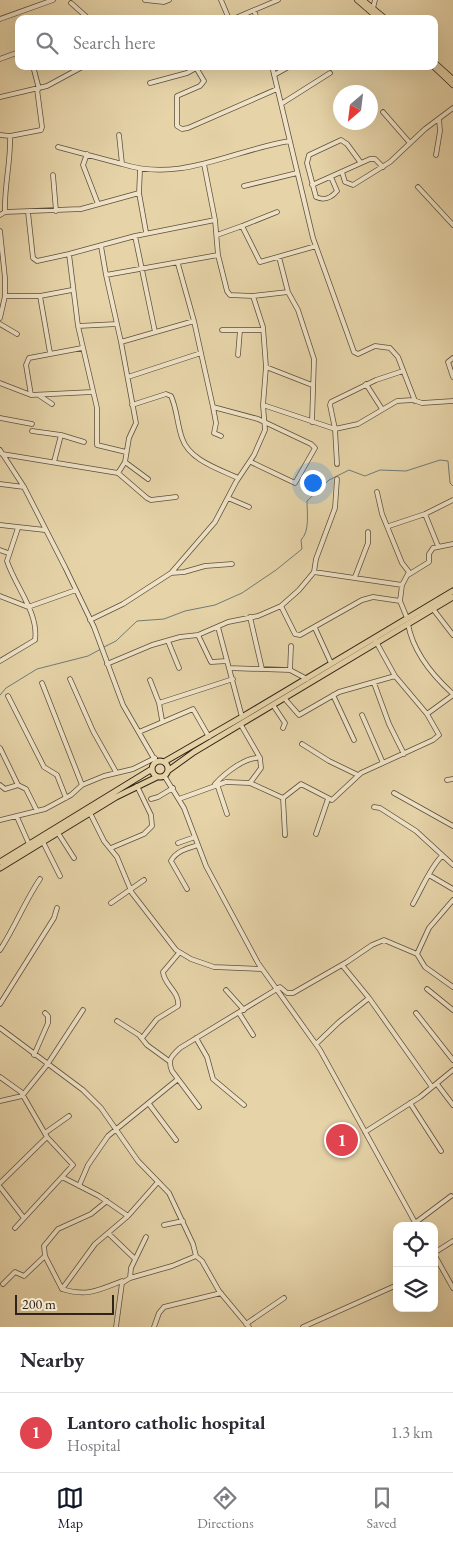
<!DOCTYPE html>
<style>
:root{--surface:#fff;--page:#f2f2f3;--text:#2b2b33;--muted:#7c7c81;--line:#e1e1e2;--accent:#111827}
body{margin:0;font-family:"EB Garamond",serif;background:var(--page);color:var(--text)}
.controls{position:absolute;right:15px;bottom:15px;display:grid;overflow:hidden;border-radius:10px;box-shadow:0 5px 20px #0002}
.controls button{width:45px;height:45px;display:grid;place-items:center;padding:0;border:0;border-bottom:1px solid var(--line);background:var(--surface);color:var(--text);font:25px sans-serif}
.compass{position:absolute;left:333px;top:85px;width:45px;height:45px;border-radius:50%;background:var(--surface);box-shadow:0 5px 20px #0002;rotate:208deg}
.scale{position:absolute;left:15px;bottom:12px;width:99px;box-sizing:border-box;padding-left:5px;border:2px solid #2f2419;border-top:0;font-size:14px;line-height:18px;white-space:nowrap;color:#2f2419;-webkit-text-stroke:4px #efe2c6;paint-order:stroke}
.you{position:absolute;left:312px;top:482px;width:18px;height:18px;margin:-12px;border:4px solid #fff;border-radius:50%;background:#1a73e8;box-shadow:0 0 0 8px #1a73e833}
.badge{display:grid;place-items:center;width:32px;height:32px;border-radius:50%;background:var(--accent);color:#fff;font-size:16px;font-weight:700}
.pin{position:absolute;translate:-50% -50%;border:2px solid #fff;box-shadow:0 1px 5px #0006}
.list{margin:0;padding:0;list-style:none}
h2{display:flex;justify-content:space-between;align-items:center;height:65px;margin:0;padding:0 20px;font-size:21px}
h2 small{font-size:16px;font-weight:400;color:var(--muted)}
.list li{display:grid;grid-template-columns:32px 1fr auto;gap:15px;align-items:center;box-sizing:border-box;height:80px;padding:0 20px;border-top:1px solid var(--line)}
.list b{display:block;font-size:19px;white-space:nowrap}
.list p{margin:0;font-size:16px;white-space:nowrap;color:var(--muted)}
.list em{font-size:16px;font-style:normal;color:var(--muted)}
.icon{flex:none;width:28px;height:28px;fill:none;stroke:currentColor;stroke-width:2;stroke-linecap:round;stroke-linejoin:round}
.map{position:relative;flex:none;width:453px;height:1327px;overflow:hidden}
.search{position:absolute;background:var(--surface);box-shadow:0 5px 20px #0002;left:15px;right:15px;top:15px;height:55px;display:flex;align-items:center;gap:12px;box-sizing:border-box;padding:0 18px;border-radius:10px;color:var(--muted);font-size:19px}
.sheet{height:145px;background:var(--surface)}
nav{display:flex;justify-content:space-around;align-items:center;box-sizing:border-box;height:70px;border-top:1px solid var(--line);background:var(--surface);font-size:14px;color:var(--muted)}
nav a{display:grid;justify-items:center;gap:2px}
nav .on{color:var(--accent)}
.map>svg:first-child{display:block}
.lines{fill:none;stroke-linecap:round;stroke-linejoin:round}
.stream{stroke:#6f7c75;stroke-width:1}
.minor-casing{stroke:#5d503d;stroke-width:5.5}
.major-casing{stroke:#2f2419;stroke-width:6}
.highway-casing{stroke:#2f2419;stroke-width:7}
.minor{stroke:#efe2c6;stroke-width:4}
.major{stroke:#e6d3a8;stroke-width:4.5}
.highway{stroke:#e6d3a8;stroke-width:5}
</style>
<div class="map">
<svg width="453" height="1327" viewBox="0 0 453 1327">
<rect width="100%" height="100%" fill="#e6d3a8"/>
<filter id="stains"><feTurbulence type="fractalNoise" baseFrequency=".004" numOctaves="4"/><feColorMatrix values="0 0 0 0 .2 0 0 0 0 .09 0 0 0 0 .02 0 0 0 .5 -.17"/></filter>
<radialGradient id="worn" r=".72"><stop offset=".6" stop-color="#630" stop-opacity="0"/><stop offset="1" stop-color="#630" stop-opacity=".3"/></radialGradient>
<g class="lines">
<path class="stream" d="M104,647L116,641L137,621L164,619L185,611L215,605L242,593L276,570L302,549L301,540C310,531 307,513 307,501L329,480L349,470L365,476L380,470L406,471L440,460L448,461L450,483L453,486
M0,695L6,688L37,669L88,656L101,649"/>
<defs>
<path id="minor" d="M145,0L164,2L169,0
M221,0L229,19
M71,3L89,19
M373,8L375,0
M254,10L257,19
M0,19L53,0
M233,19L278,0
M0,59L19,52
M33,66L39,89
M195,66L204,81L200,86L177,96V126L182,129L188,128L277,89
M272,66L313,238L354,352L358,354L375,346L390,348L398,357L415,401
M274,75L290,66
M150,83L187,73L196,68
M0,97L47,86L84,66
M281,104L330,73
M383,112L410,143
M0,135L10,136L41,130L42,127L37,89
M119,135L122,164C182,183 232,150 290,141
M58,147L122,164
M87,154L83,165L98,204
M436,155L440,131L439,119
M140,170L139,193L146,232
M342,172L345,182L353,185L390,162L425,129L453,108
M53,175L56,211
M331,177L337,191C331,198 325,201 316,197L307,163L309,155L341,140L347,144L361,163
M312,185L370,159H375L383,167
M244,186L297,173
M418,187L453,225
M5,212C4,186 11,162 10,136
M28,212L33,258L37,261L69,254
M0,215L5,212L81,209L139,193
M215,220L218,255L227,291L230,295L253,296L288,292
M242,226L277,212
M0,231L5,278V296L0,318
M217,235L242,226L260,262L316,246
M101,246L106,275L218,255
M279,257L288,292L298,310L314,359L312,422
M106,275L121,342L194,321L178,264
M5,296H40L72,290
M40,296L50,353
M0,324L17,334
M78,326L117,324
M222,330H263
M155,332L135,236L215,220L204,164
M201,353L213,407L258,419L311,444L315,448L295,483L251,462
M238,355L240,330
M453,358L448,362L453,377
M266,367L312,385
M128,377L201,353L194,321
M0,383L31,395L92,392
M366,384L382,409
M31,395L26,365L29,358L82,348
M40,396L52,404
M132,405L166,394L171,396C177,409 177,424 182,438C189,460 219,469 238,478
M263,405L335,429L358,424L397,401L413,400L422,403L453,401
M213,407L216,423L214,433L221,436
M0,418L32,424
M32,431L61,435L84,442
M0,450L24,487L65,567L94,627L123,705L156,762
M126,452L97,445V408L78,326L69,254L135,236
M2,454L118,473L147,498L151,500L176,497
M54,462L61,435
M125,462L148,479
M337,464L335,429L330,405L331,402L376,380L403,371
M118,473L125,462L129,438L136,423L121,342
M0,484L24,487
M377,492L382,514L402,563L409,572L402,585L400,601
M228,498L249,507
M425,514L438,546
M0,525L45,530
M389,526L425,514L453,500
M0,550L8,553
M314,572L316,559L335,508L337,479
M171,573L184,572L205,566L232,564
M408,575L429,562V554L433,548L453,544
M355,577L368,543V532
M0,596L28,607L76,590
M281,606L295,634L300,635L362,600L373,597L400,601L407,618
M433,609L453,635
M250,617L262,669
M90,620L123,604L171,573L215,522L236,482L254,455L265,430L263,405L266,367L263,327L253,296
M408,624C413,652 432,675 453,694
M218,627L242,717
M315,628L331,663
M198,635L211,662L227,661
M168,641L179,668
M0,661L35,640C39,613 15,586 7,561L18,528
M107,664L152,645L180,637L198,635L228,622L258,616L281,606L299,590L314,572L402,585
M229,668L290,670L307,679
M290,670L291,646
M70,679L93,731L116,772
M150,680L159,703L162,720
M42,683L82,785
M374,683L389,724L404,754
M333,695L354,740
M8,696L44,767L57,775L66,798
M285,699L299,715L339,692L395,676
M159,703L233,679
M273,705L285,723L283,728
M427,714L453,695
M362,715L383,763
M241,725L260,758L261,768L250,783
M139,732L193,709L209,737
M302,744L329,761L358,775
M0,748L18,785L26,789L37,811
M165,777L184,808L206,866L258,963L320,1050L417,1226
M447,780L453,779
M215,784C224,774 246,756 260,758
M217,784L227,814
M0,785L5,789L18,785
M394,793L453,826
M283,798L301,784L332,800L361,773L433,740L439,735L427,714L395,676L374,638
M283,798L285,835
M151,799L158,797L173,788
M179,799L226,782L250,783L283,798
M374,807L380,808L416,831L453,865
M90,813L104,841L117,857L132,893L176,950L191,959L214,967L262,969
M17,817L29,844
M0,820L45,809L71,795L82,785L104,776L133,769L155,758
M58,833L74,858
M316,834L328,799
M43,842L60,876
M178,843L195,837
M111,848L144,834L152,826L151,815L137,786
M429,875L453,889
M187,889L171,861C176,851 188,848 198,845
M111,903L144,880
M413,904C421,890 431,866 442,856
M0,950C15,927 25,901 40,879
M417,954L429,928L453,900
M342,965L369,998L432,1087
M427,989L453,1010
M226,990L244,1010
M0,1004L54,918L57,908
M239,1013L253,1035
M416,1013L453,1060
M117,1021L139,1035L147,1045L169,1061
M0,1028L83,1090L101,1108L138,1161L169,1193L193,1244L196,1256L202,1261L219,1291L249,1327
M142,1038L157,1019L178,1006C180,992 164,985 163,972L179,953
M196,1038L207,1057L213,1079L244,1105
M316,1044L339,1022L369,998
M34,1055L48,1023V1016L45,1013
M0,1077L21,1092L47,1137L73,1165L15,1228
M437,1084L453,1105
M0,1101L22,1096L47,1065L83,1010
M410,1103L441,1151
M149,1104L176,1140
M199,1107L172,1071C167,1059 172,1056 180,1048L277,989L280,987L287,993H293L347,962L372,945L384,940L417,954L425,967L453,987
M365,1132L420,1097L453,1070
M45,1133L69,1116
M62,1177L99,1196L128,1216L158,1182
M0,1183L47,1137
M79,1186L88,1165L108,1136L178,1079
M0,1187L24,1218
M107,1201L91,1214L58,1229L44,1246L45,1256L62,1289C87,1297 99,1290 122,1281V1283L130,1278L172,1266L196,1256
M415,1223L451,1196
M164,1225L183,1221
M109,1234L134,1258
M434,1253L453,1241
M434,1254L453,1288
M130,1278L131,1268L146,1237
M3,1284L15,1272L24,1276L45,1256
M62,1289L95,1244L128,1216
M246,1324L284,1298
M116,1327L122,1283
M154,1327L159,1313L164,1307L221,1293
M303,1327L397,1285"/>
<path id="major" d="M357,0L379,19
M363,0L386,19
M434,62L453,79
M433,66L453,85"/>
<path id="highway" d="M152 769a8 8 0 1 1 16 0a8 8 0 1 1-16 0Z
M164,762L242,717L453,591
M169,770L194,752L453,597
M0,862L152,769
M0,868L116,797L157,777"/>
</defs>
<use href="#minor" class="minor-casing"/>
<use href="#major" class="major-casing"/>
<use href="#highway" class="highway-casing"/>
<use href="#minor" class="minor"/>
<use href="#major" class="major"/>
<use href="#highway" class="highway"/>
</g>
<rect width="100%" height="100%" filter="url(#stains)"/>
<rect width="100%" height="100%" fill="url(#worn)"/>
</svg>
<div class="controls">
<button><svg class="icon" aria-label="locate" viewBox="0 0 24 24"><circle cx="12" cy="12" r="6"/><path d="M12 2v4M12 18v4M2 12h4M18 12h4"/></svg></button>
<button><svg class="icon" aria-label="layers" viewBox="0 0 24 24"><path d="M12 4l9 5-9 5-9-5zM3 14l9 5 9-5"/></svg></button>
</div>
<svg class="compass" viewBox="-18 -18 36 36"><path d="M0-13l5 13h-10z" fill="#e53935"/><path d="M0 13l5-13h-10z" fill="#7c7c81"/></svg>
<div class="scale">200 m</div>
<div class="you"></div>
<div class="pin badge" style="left:342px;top:1140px;background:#e0444e">1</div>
<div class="search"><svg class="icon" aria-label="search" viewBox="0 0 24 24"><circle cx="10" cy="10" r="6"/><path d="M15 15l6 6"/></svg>Search here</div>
</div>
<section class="sheet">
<h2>Nearby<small></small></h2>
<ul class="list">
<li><span class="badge" style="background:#e0444e">1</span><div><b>Lantoro catholic hospital</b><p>Hospital</p></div><em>1.3 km</em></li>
</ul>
</section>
<nav>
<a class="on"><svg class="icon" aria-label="map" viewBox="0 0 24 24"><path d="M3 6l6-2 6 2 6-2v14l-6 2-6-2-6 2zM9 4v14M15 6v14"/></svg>Map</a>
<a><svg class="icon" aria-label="directions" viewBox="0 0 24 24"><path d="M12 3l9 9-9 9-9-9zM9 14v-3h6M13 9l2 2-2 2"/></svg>Directions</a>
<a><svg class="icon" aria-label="saved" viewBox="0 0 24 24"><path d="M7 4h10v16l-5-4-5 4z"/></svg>Saved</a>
</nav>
